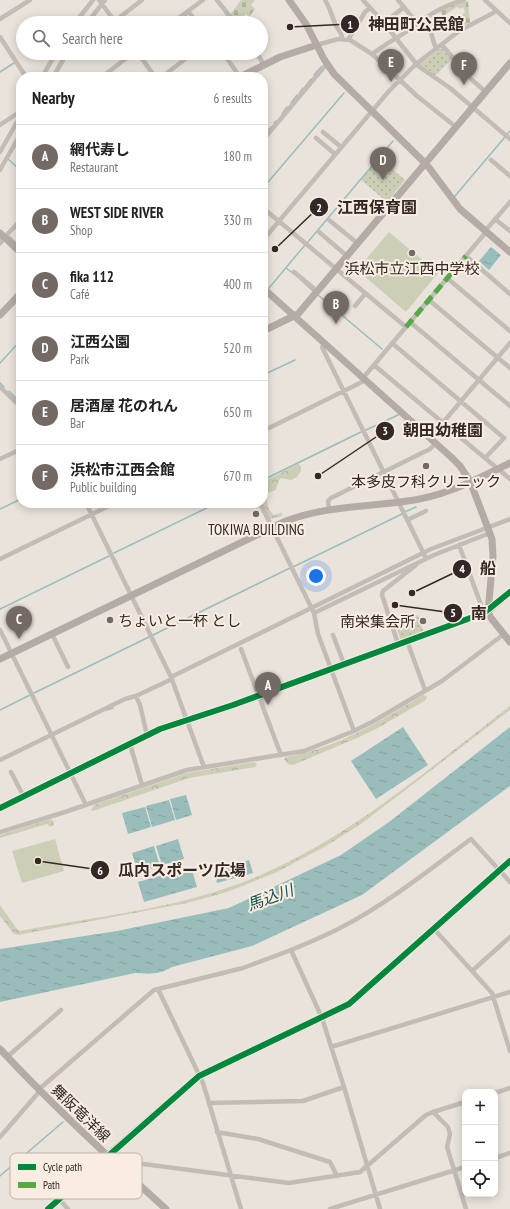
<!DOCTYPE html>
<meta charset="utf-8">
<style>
:root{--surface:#fff;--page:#f6f6f6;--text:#222;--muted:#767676;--line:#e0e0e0;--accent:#736965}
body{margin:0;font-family:"PT Sans Narrow","Noto Sans JP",sans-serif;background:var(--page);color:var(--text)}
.controls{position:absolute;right:12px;bottom:12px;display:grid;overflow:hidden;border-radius:8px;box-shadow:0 2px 10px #0003}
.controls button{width:36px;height:36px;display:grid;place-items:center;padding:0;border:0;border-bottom:1px solid var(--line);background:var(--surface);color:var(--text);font:20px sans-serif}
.you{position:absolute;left:316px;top:576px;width:14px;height:14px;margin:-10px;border:3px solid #fff;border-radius:50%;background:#1a73e8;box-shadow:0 0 0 6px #1a73e833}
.badge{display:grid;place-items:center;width:26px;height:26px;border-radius:50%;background:var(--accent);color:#fff;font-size:13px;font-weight:700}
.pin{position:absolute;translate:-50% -33px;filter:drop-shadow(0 1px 2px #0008)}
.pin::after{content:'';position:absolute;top:21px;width:14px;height:12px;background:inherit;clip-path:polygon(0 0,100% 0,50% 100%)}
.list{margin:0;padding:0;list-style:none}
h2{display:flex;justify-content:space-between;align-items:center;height:52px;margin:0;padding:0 16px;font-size:17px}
h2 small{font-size:13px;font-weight:400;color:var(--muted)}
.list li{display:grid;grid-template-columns:26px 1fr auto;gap:12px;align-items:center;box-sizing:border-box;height:64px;padding:0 16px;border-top:1px solid var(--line)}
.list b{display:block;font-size:15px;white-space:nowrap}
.list p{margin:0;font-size:13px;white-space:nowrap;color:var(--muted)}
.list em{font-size:13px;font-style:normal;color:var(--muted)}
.icon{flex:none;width:22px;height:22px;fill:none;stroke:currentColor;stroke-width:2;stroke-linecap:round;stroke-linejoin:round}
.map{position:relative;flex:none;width:510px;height:1209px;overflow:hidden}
.search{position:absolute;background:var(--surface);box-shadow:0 2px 10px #0003;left:16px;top:16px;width:252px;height:44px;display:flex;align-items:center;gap:10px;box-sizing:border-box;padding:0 14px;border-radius:22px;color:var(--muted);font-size:15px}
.panel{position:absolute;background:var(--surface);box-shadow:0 2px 10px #0003;left:16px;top:72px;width:252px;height:436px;border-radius:16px}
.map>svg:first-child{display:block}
.forest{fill:url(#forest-crowns)}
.cemetery{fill:url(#cemetery-stones)}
.park{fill:url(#park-dots)}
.garden{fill:#cccfb6}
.water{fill:url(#water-ripples)}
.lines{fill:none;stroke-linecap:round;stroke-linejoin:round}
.stream{stroke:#98bdbb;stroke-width:1.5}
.street{stroke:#c3bbb5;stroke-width:4.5}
.secondary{stroke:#b4aba6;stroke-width:7}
.quiet{stroke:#54aa44;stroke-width:5;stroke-dasharray:10 5;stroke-linecap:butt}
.cycleway-casing{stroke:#f9ede2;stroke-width:8}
.cycleway{stroke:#00873e;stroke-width:6}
.poi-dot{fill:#736965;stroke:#f9ede2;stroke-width:1.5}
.labels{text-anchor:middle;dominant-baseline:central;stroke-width:4;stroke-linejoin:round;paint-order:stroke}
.poi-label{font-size:15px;fill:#332825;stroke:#f9ede2}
.street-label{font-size:15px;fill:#332825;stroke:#f9ede2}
.water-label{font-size:16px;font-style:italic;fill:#1a5354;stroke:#f9ede2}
.key{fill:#f9ede2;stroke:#beb2a9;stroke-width:1}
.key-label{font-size:11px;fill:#332825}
.leader{fill:none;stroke:#332825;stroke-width:1.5}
.callout-dot{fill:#332825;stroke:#f9ede2;stroke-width:1.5}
.mark-label{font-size:12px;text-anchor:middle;font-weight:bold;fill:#fff}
.callout-label{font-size:16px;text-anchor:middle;font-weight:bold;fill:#332825;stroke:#f9ede2;stroke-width:4;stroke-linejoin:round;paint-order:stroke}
</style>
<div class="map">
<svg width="510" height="1209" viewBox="0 0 510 1209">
<defs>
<pattern id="forest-crowns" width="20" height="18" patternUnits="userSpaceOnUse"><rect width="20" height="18" fill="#cccfb6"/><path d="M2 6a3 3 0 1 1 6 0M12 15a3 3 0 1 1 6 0" fill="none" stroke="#b0b29c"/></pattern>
<pattern id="cemetery-stones" width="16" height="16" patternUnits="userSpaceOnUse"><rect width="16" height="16" fill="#cccfb6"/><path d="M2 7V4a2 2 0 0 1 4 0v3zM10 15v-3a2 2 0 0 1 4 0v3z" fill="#b0b29c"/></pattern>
<pattern id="park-dots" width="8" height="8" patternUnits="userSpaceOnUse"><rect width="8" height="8" fill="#cccfb6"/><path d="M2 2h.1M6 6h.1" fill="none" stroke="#b0b29c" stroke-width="1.8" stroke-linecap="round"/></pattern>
<pattern id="water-ripples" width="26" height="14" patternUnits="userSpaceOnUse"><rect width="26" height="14" fill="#98bdbb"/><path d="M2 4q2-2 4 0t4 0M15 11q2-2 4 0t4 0" fill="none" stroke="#83a2a1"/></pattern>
</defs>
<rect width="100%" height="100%" fill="#eae3dc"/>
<path class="forest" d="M298,464L301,466V471L297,477L291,480L281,478L279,480L276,490L268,493C266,501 267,509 274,515L281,513L282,514V516L270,519L262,503H263V482Z
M423,695L427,696L426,700L376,729L357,738L293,765L288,764L284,760L285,757C336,749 380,721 423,695Z
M510,706V710L361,824L326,846L277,872L227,892L187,903L18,935L14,934L0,916V905L17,929L20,931L25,930C96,917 170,909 238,884C341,846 424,772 510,706Z
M254,762L257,764L255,767L189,778L93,811L91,810L94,805L187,773Z
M51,819L53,821L54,825L50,827L47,824L0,838V835Z"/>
<path class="cemetery" d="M241,0H255L251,5L255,9L249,17L246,14L238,23H236L230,15Z
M468,1L470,22L465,25L461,18L463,15V14L465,12L463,7L460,9L457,7L443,16L440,11L456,4Z"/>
<path class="park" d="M441,48L452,59L435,76L420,65V64Z
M379,158L405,180L387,202L361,180Z
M418,615L423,631L401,639L400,638L396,626L408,622L410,618Z"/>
<path class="garden" d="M389,232L438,273L406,312L357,270Z
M55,839L64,871L22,883L12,851Z"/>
<path class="water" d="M491,247L501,255L489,270L479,261Z
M403,727L428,765L376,799L351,761Z
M510,727V786L362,895L252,946L172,967C158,975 151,974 135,973L0,1002V949L117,931L229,908L341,855L389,822Z
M186,795L192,815L176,820L170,799Z
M169,800L175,820L152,827L146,806Z
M145,807L151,827L128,834L122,813Z
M178,839L184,859L162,865L156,846Z
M154,846L160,866L138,872L132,853Z
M249,860L253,873L217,883L214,870Z
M191,867L197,887L144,902L138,882Z"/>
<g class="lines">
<path class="stream" d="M179,21L188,14
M77,56L81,53
M0,72L14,63
M314,75L321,67
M305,87L311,79
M299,94L303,88
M291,103L297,95
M282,114L287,107
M274,123L276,121
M507,134L510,131
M263,136L271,127
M8,159L19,169L21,167
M263,188L344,93
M455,196L505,137
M9,236L21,248
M307,243L393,141
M0,245L4,241
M286,268L294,274
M300,279L313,291
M269,288L305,245
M318,295L382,349
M0,363L21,340
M263,375L295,360
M0,383L4,387
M9,391L21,403
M366,430L398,415
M263,480L361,432
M0,509L21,499
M405,512L416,507
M114,553L217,503
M293,567L402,514
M0,609L109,556
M153,635L290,568
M34,693L149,637
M0,710L30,695
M107,710L113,708
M0,1176L63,1122"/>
<path class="street" d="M99,0L116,23
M217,0L235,23
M325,0C330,8 332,15 335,24C337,29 342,32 342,38
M363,0L384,23L418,66L450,88L510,139
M398,0L417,23
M485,0L510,23
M188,11L197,23
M0,19L30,0
M423,19L431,33L435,46L437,49
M115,21L142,0
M75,23L93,0
M87,23L105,0
M172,23L203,0
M384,23L404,7
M0,37L26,77
M348,40L365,12L370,8
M317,45L338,39L350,40L372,54L417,96L456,127
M442,45L472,80L486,92
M138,53L155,77
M223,53L240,77
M257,53L264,65
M372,54C384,45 397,38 409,30C426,17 443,5 464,0
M42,77L56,53
M53,77L67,53
M102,77L133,53
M162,77L193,53
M0,125L21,111
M323,132L341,147
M316,138L335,154
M263,140L324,67L328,65
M0,152L21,115
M491,160L510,176
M0,170L21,133
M263,208L406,327
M495,219L510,231
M329,220L357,243
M485,231L510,202
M319,232L347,256
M263,240L389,91L416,64L459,31L493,13L496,10
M0,242L21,220
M466,256L510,294
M294,272L317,291
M447,278L510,331
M429,300L510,368
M355,306L365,294
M410,322L510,406
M325,343L322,347L426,558
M392,343L504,438L485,458
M374,365L510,479
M363,378L486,232
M0,387L21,407
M263,431L362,382L364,379
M430,438L510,343
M0,459L21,449
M86,503L171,677L204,767
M260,503L314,613L318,634L354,731
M329,509L328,501L331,498L430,449L436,443
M407,520L426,511
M459,545L484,613
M0,559L115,503
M314,613L434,555L490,533
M0,630L86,805
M52,634L68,667
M333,635L344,664
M407,641L425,690
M398,644L382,595L383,591L416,565
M241,649L281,755
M171,677L431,549L510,519
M136,696L140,705L147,735
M130,744L142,785
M0,760L125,699L136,696L172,679
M11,772L24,797
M0,808L160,729L233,705L488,611
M0,832L65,812L187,770L304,751L354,731L372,722L442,681L504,634
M434,929L492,993L510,1051
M472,971L510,937
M158,989L203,1083L241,1209
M331,1047L510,992
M7,1057L61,1010
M38,1090L154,990L243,968L291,950
M495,1093L510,1088
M209,1103L303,1101L344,1087
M433,1112L448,1127L450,1134L447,1147L466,1209
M217,1132L258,1139L330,1162L337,1176
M0,1137L39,1092
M495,1158L510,1153
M113,1160L289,1183L360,1172L426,1115L433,1112L465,1102
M59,1199L68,1209
M48,1209L107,1156
M330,1209L465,1167
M380,1209L344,1087L322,1018L291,950C308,943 325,936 342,927C388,903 429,870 471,839L510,882"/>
<path class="secondary" d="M289,0L306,24L324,59L334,74L427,165L460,209L510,252
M240,77L280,57L317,45
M0,233L21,253
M263,288L451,457L460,466L470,481L492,539L493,556L488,612L491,618L510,642
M0,315L21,293
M263,331L298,314L510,63
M488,611L510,592
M0,659L286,521C326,506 366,507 407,501C444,497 477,479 510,463
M0,1049C53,1106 108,1157 166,1209
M107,1156L199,1076L349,1004L510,861"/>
<path class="quiet" d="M406,327L466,256"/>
<defs>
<path id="cycleway" d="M0,808L160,729L233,705L484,613L510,592
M48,1209L199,1076L349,1004L510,861"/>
</defs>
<use href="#cycleway" class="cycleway-casing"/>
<use href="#cycleway" class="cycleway"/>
</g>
<g class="poi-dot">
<circle cx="412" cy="253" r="4"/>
<circle cx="426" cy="466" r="4"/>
<circle cx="256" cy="514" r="4"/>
<circle cx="110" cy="620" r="4"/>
<circle cx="423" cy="621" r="4"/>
</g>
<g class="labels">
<g class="poi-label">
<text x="412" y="268">浜松市立江西中学校</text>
<text x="426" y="481">本多皮フ科クリニック</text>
<text x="256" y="529">TOKIWA BUILDING</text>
<text x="118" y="620" text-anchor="start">ちょいと一杯 とし</text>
<text x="415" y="621" text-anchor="end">南栄集会所</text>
</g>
<g class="street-label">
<text transform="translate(81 1113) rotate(44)">舞阪竜洋線</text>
</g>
<g class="water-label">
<text transform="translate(270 897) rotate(-20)">馬込川</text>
</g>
</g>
<rect x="10" y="1153" width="132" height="46" rx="6" class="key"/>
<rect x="18" y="1164" width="18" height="6" fill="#00873e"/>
<rect x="18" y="1182" width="18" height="6" fill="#54aa44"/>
<g class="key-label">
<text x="43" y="1171">Cycle path</text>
<text x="43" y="1189">Path</text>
</g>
<path class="leader" d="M290 27L350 24M275 249L319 207M318 476L385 431M412 593L462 569M395 605L453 613M38 861L100 870"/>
<g class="callout-dot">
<circle cx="290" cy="27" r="4"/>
<circle cx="275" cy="249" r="4"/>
<circle cx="318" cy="476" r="4"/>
<circle cx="412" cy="593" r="4"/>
<circle cx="395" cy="605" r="4"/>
<circle cx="38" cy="861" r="4"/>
<circle cx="350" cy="24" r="10"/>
<circle cx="319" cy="207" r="10"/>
<circle cx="385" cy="431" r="10"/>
<circle cx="462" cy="569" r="10"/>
<circle cx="453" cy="613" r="10"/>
<circle cx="100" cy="870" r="10"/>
</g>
<g class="mark-label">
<text x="350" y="29">1</text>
<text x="319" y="212">2</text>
<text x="385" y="435">3</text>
<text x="462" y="573">4</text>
<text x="453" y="617">5</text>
<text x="100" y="875">6</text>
</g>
<g class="callout-label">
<text x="416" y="30">神田町公民館</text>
<text x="377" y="213">江西保育園</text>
<text x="443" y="436">朝田幼稚園</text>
<text x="488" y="574">船</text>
<text x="479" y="619">南</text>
<text x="182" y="876">瓜内スポーツ広場</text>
</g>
</svg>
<div class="controls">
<button>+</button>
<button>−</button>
<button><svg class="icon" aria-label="locate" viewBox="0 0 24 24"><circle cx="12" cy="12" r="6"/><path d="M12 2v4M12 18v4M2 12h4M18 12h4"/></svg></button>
</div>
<div class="you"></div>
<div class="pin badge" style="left:268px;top:705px">A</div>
<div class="pin badge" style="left:336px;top:324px">B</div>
<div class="pin badge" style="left:19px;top:639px">C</div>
<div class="pin badge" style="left:383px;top:180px">D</div>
<div class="pin badge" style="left:391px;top:82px">E</div>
<div class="pin badge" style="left:464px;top:85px">F</div>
<div class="search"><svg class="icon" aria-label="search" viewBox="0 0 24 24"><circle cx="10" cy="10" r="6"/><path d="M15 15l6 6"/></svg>Search here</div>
<section class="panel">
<h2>Nearby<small>6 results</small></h2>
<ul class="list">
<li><span class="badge">A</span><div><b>網代寿し</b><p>Restaurant</p></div><em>180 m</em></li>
<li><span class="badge">B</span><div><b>WEST SIDE RIVER</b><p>Shop</p></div><em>330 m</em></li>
<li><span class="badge">C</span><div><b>fika 112</b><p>Café</p></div><em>400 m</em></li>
<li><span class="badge">D</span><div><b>江西公園</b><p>Park</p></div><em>520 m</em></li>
<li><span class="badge">E</span><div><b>居酒屋 花のれん</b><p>Bar</p></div><em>650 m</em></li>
<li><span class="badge">F</span><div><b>浜松市江西会館</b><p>Public building</p></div><em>670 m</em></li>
</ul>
</section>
</div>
